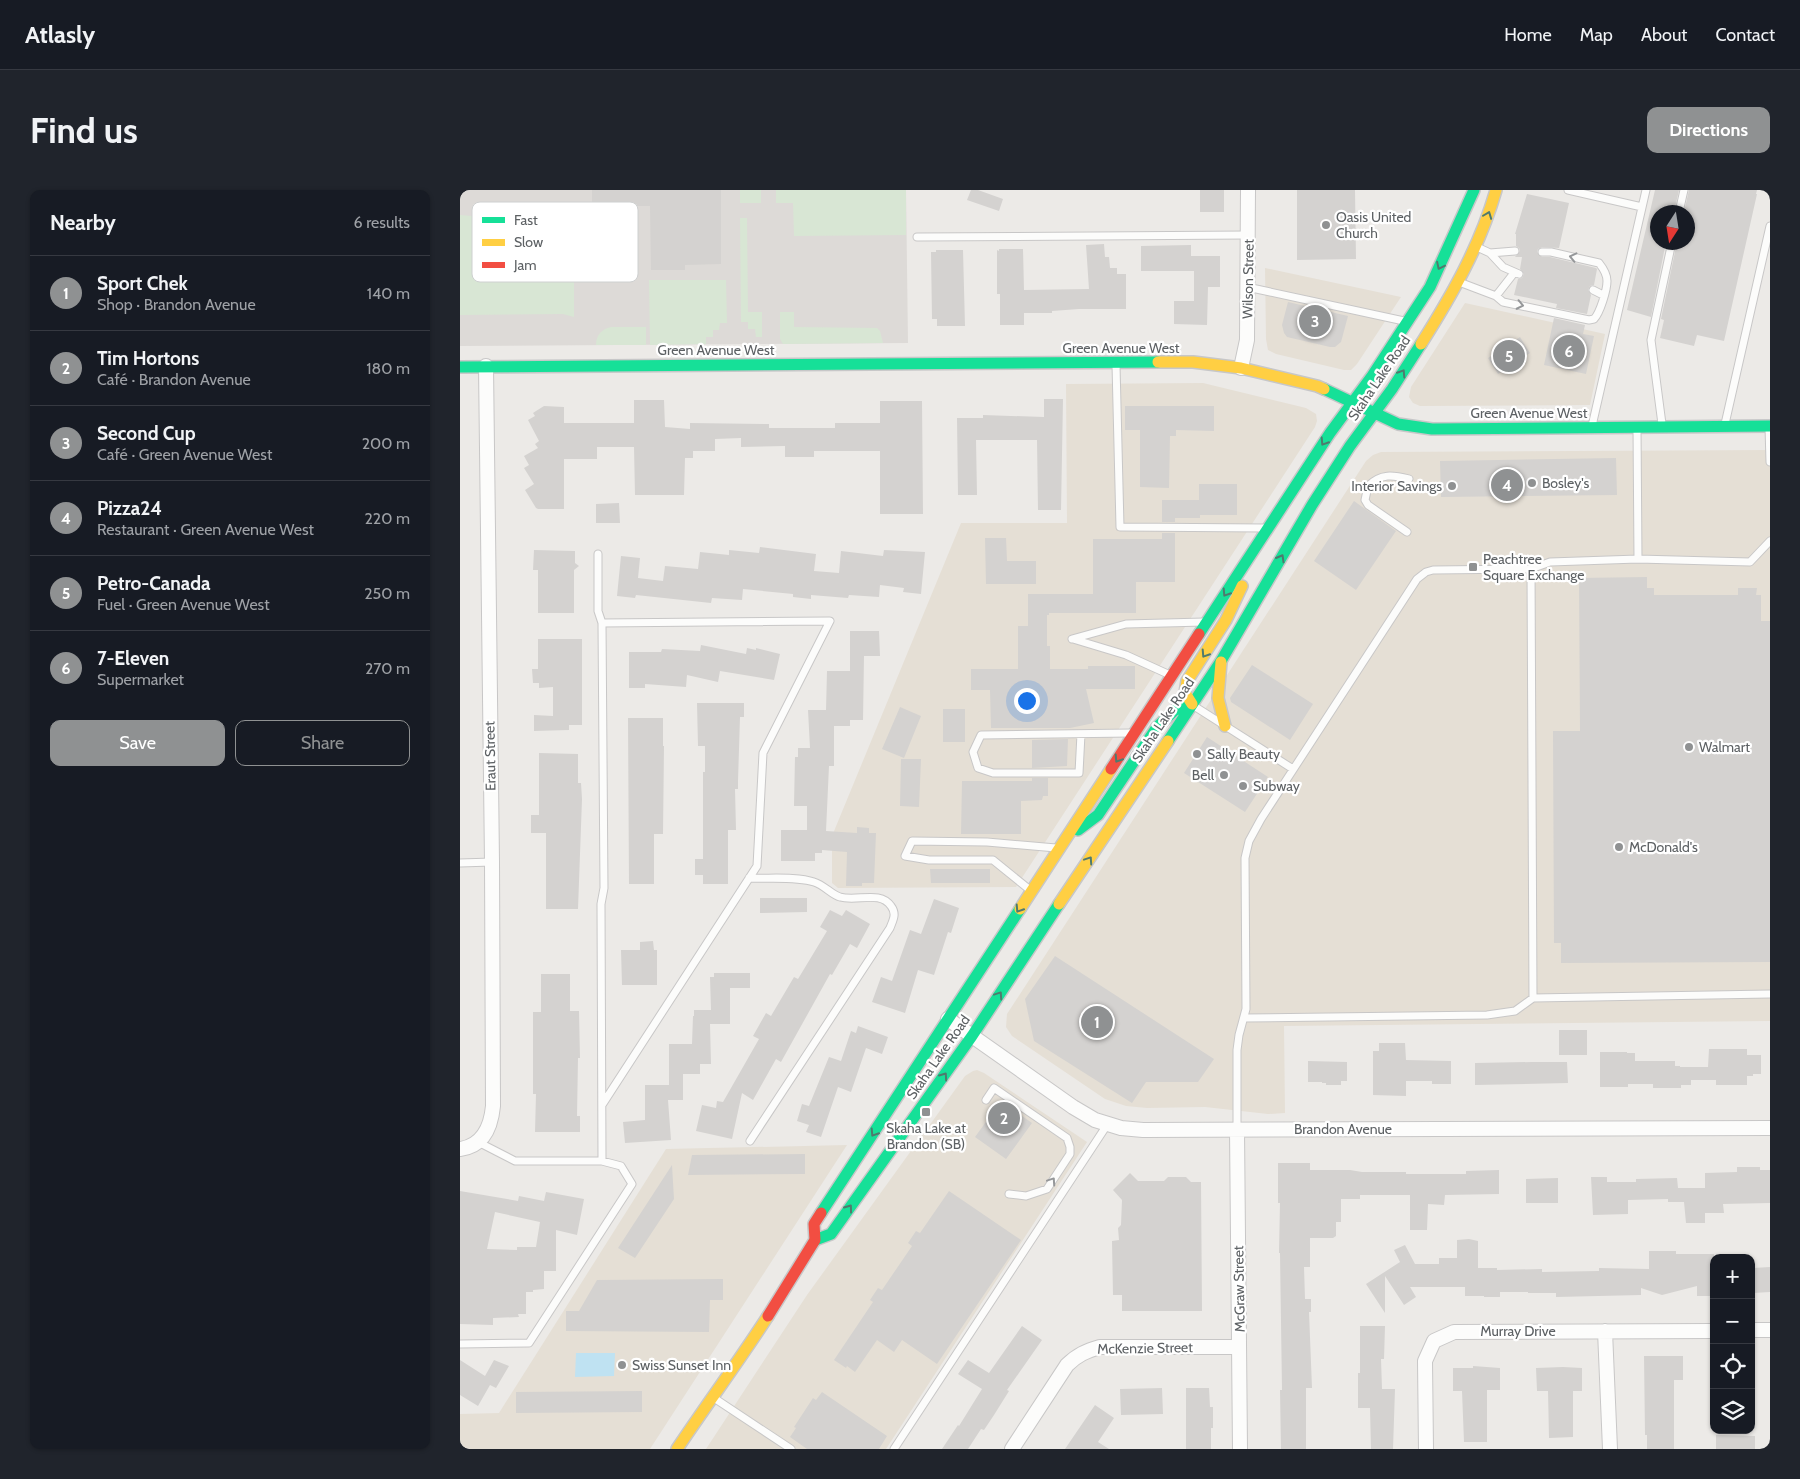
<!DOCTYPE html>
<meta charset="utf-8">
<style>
:root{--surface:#171b24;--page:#20242c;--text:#f1f3f6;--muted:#9ea1a6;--line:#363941;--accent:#8f9192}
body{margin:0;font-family:Cabin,sans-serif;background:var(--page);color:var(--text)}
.controls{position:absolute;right:15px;bottom:15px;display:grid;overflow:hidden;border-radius:10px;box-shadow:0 1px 4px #0004}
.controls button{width:45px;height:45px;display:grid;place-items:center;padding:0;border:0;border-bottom:1px solid var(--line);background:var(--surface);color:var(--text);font:25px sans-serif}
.compass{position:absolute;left:1190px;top:15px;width:45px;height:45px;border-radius:50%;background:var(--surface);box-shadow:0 1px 4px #0004;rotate:192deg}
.you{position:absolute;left:566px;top:510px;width:18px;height:18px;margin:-12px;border:4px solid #fff;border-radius:50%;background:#1a73e8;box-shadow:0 0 0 8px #1a73e833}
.badge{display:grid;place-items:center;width:32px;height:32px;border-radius:50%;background:var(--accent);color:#fff;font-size:16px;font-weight:700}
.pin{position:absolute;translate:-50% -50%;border:2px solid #fff;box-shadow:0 1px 5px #0006}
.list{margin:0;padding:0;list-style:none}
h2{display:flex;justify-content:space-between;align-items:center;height:65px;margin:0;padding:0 20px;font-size:21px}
h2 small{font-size:16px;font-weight:400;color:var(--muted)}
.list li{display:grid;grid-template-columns:32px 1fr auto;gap:15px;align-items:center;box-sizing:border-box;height:75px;padding:0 20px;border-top:1px solid var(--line)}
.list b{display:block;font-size:19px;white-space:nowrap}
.list p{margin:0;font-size:16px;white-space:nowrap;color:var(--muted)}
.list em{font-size:16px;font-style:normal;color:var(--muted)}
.actions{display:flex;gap:10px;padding:15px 20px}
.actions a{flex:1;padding:11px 0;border:1px solid var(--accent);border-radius:10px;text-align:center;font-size:18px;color:var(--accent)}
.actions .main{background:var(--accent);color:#fff}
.icon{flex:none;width:28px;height:28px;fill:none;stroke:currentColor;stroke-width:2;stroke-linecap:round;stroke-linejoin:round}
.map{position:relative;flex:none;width:1310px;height:1259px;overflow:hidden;border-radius:10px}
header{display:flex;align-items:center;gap:30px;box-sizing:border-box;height:70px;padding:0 25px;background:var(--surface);border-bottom:1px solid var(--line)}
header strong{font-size:24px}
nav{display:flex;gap:28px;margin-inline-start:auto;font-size:18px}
.intro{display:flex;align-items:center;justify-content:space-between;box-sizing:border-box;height:120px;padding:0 30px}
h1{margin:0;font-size:35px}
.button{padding:12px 22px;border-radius:10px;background:var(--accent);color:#fff;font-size:18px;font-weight:700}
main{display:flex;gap:30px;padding:0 30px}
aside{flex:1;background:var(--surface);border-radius:10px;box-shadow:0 1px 4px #0004}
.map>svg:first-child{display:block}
.commercial{fill:#e5dfd5}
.education{fill:#dddad7}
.green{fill:#d8e6d4}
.water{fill:#bfe2f2}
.building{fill:#d4d2d0;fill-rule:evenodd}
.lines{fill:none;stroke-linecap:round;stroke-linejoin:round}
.lane-casing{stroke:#c8c7c7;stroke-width:9}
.street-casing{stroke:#c8c7c7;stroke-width:16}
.fast-casing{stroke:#c7c7c8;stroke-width:14}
.slow-casing{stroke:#c7c7c8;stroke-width:14}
.jam-casing{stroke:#c7c7c8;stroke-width:14}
.lane{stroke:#fcfcfb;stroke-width:7}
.street{stroke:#fcfcfb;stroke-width:14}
.fast{stroke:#16e098;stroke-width:11}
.slow{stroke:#ffcf43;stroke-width:11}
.jam{stroke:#f24e42;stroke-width:11}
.oneway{stroke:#4f7a6e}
.oneway2{stroke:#959799}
.poi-dot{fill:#8f9192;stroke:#fff;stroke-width:2}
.labels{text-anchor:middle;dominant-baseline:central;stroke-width:4.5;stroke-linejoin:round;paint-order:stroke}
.poi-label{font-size:14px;fill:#5d6164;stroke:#fff;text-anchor:start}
.street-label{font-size:14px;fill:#5d6164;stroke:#fff}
.key{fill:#fff;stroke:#ced0d0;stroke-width:1}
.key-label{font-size:14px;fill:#5d6164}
</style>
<header>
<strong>Atlasly</strong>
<nav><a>Home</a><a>Map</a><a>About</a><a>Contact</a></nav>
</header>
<div class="intro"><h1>Find us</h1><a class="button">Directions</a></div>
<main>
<aside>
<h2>Nearby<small>6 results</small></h2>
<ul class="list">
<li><span class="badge">1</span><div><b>Sport Chek</b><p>Shop · Brandon Avenue</p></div><em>140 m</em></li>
<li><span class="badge">2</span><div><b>Tim Hortons</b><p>Café · Brandon Avenue</p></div><em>180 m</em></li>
<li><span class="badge">3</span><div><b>Second Cup</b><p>Café · Green Avenue West</p></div><em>200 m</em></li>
<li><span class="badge">4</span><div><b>Pizza24</b><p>Restaurant · Green Avenue West</p></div><em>220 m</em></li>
<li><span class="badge">5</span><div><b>Petro-Canada</b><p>Fuel · Green Avenue West</p></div><em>250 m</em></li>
<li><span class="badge">6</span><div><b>7-Eleven</b><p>Supermarket</p></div><em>270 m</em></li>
</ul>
<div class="actions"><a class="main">Save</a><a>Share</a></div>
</aside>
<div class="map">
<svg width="1310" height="1259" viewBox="0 0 1310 1259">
<rect width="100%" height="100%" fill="#eceae7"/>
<path class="commercial" d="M805,78L941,107L897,174L891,180H884L816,164L808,160L806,149Z
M1005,113L1145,144L1130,215L960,216L953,213L949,207L951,197Z
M743,193L846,218L856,224L857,231L855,237L556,697L378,698L372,693V646L501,333H607L606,194Z
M1310,260V831L824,836L825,923L808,924L745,917L687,918L666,916L645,909L552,846L546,837L547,824L906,271L913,265L921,262Z
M517,880L524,883L627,952L426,1259H246L347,1105L505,886L513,881Z
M387,955L190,1259H0V1224L39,1223L206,959Z"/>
<path class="education" d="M0,0H446L448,153L0,156Z"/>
<path class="green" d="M280,0H301V13H280Z
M316,0H446V45L334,46L333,13H316Z
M0,25L95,33L107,37L114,47V127L103,124L0,125Z
M280,28H287L288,122H302V147H296L295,139H288V132H281Z
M189,90H266L267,133H260L259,140H253V147H246V154L190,155Z
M320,122H334V137L417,138L420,141L423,153L323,154L320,149Z
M151,137H186V155H136C136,145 142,139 151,137Z"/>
<path class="water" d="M116,1163H155L154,1186L115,1187Z"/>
<path class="building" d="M132,0H261V74L225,75V80H191L190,16H132Z
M511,0H518L543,9L539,21L507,10Z
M740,0H764V22H740Z
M837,0H895L896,69L837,70Z
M1195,0H1219L1214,22H1198V52H1206L1191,127L1167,120Z
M1229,0H1297L1296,4H1297L1264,151L1237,145L1234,156L1200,148L1204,130L1201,129L1217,52H1228V22H1224Z
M1067,4L1109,13L1099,58L1082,57L1078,59L1077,62L1082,67H1090L1136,78L1137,79L1134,95L1130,96L1128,100L1131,105L1127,124L1096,118L1097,114L1054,105L1058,89L1062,88L1064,84L1060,79L1062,67H1055L1060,61L1059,58L1056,56V44H1055Z
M644,54L645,67H649L650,78H657V84H666V119H619L592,121V123H564V135H540V104H537V60L539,61V59H563L564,100L629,99L626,55Z
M731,55V66H760V97H748L747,135L714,134V111H734V81H681V56Z
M476,60H503L505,136H477V129H472L471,62H476Z
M828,112L888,126L881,152L875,157H870L827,147L824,143L822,135Z
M1094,128L1125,135L1123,144L1134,146L1126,184L1084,175Z
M1060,147L1070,163L1038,184L1028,168Z
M584,209H603L601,320H578L577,250H516L517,305H498L497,228H523V225L584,227Z
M174,210H204L205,237L230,239V233L309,234V238H375V233H420V211H462L463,324H420V261H354V267H325V256L281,257V248L255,249V261H233V268H225L224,305H175L174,257H137V269H104V319H78L76,318L65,300L74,294L64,278L69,275L64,266L78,258L75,254L79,251L68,230L75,226L73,223L76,221L84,216L104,217V233H174Z
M665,216H754V241L716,240V246H710L709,298L680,297V240H665Z
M1156,268L1157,305L981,307L980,271Z
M739,294H777V325H740V328H715V332H702V310H739Z
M894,311L936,341L896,400L854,371Z
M159,313L160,333H136V314Z
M702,343H715V392H676V423H589V425H587V456H590V479H628V476H675V499H626L634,533L610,538H531L530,500H511V479H558V436H568V404H633V349H702Z
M525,348H546L547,371H576V394H526Z
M300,357L356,364L354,381L379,383L381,361L423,366L424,360L465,362L461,404L443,402L444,398L420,395L419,407L389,405L388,408L351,405V409L333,407V404L283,399L282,410L252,408L251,413L176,405L175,408L157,406L161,366L180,368L178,388L203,391L205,376L238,379L240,362L269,365V360L299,363Z
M74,360L115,361V373L119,376L114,380V423H78V380H73Z
M1187,387V398H1194V405H1278V398H1297L1296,405H1301V431H1310V772L1101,773V753H1094L1093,541H1120L1119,388Z
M390,441H419L420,466H404L403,530H390V536H374V576H369L366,641L397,643V637L409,638V643H416L414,693H402V696H386L387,662L362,660V663H355V671H321V640H347V616H334L335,567H338V558H350L348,520H366L367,481H390Z
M78,449H122V535H109V540L74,541V525L93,526V497L79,498V493H73L72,479H78Z
M241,455L286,464L287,458L296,460V458L320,464L314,490L260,481L258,492L227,485L226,497L185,494V498H169V462H201L202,459L240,461Z
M792,475L853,514L830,550L771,512L770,508Z
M237,513H284V527H280L278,591V599H275L276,640H268V694H243V685H235V669H243V582H245V556H238Z
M440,517L461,526L444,568L422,559Z
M483,519H505V552H483Z
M168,528H203V556H204L203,644H194V694H169Z
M747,547L808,587L785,622L724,583Z
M608,549L607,576L572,578V550Z
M79,563L118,564V593H121L122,609L118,719H86V643H71V625H79Z
M441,569H461L459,617L440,616Z
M572,588H588V606H583L582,610L561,611V644H501L502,591H572Z
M470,679H530V693H471Z
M300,708H347V722L300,723Z
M474,709L499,718L491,743L488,742L474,785L458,780L445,823L412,812L421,787L432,791L450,740L461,744Z
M370,720L382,726L386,720L410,734L397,758L390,754L372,785L370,784L321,872L316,869L293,910L282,903L272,949L236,941L242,915L256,918L257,911L263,912L299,849L293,846L306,823L311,826L334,787L338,789L367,741L360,737Z
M193,751L194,760H197V795H162L161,760H180V752Z
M595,766L754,869L738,892H686L672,913L574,851L565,809Z
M254,783H290V798H270V834H250L251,874H240V884H223V910H208L211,950L165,953L163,932L185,930V895H209V854H232L233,826H234V820H251L250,787H254Z
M81,784H110V821H119L120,868H118L117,926H120V942H75L76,904H73V822H81Z
M398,836L428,847L422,864L406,858L391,902L378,897L361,947L346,942L349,935L337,931L342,914L349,916L369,867L381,871L391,841L396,843Z
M1099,840H1127V865H1099Z
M919,853H945L946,870L991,871V894H972V891H946V906L913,905V861H919Z
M1249,859H1287V865H1301V884H1293V886H1287V895H1256V890H1231V895H1221V898H1193V894H1168V897H1140V862H1167V863H1175V871H1215V876H1220V877H1248Z
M848,871L887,872V891H881V895H866V893H862V892H848Z
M1072,872H1107L1108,893L1015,895V873Z
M541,911L572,933L546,969L515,947Z
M345,964V984L228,985L232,965Z
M818,973H850V980H890L902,982H946V984H1006V981L1039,980V1004L985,1005L984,1015L968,1014L967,1040H950V1005H900V1009H881V1032H876V1046L873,1048H850V1077H844L845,1109H851V1122H849L852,1198H846V1259H821L820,1200H822L820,1063H819L820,1013H818Z
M212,975L214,1009L175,1068L158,1058Z
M1277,977H1300V980H1310V1013L1263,1014L1264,1023H1245V1033H1226L1224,1012H1208V1009L1168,1010V1024L1133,1025L1131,987H1147V992H1176V989L1217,988L1218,998H1245V983L1277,982Z
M670,983L678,991H704L708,987H726L731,992H741L742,1121H662V1105H653L652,1051L659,1050L658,1038L661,1035L662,1010L653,1000Z
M1098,988V1013H1066V989Z
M0,1001L58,1011L59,1006L84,1011L86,1002L124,1009L117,1045L96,1040V1081H84V1099L73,1100V1102H66V1124H58L59,1127L33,1128V1135L0,1134ZM35,1022L80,1032L76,1057H57V1060L27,1059Z
M489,1001L561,1050L477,1174L442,1150L434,1162L417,1150L395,1182L387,1176L386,1178L374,1170L413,1112L410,1110L418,1098L422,1100L452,1056L448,1053L456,1041L460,1043Z
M1009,1049L1018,1051V1078H1037V1080L1082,1079V1082L1139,1081V1078L1189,1079V1061H1216V1064H1254V1106H1237V1096L1202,1105L1181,1098V1105L1096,1107V1103H1068V1102H1040V1107H1024V1106H1005V1097H950L956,1107L944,1115L925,1086V1123L906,1094L940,1072L934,1060L945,1055L955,1074H979V1068H997V1050Z
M1310,1077V1102L1293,1103V1078Z
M263,1089V1110H250L249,1142L106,1141V1121H119L137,1090Z
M562,1136L582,1150L547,1200L549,1201L534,1225L524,1240L521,1239L508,1259H482L498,1235L499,1236L522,1199L498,1184L508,1170L529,1183Z
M900,1136H925L924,1169H921L922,1199H935L933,1259H911L910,1218H898V1183H900Z
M1184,1166H1223V1190H1214V1259H1187V1245H1185Z
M0,1170L25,1186L34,1170L49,1176L36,1198L30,1195L18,1216L0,1205Z
M1013,1176L1040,1178V1200H1027V1252H1004L1002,1201H993V1178H1013Z
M1103,1177L1122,1178V1201H1113V1247L1089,1248L1088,1201H1077L1076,1178Z
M702,1198L703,1224L661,1225L660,1199Z
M726,1198H749L750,1217H753V1238H751V1259H726Z
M182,1201V1222L56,1223V1202Z
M362,1202L427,1246L419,1259H347L330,1247L336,1238L334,1237L353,1208L356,1210Z
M635,1215L654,1228L638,1252L649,1259H605Z
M1256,1245L1295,1246V1259H1256Z"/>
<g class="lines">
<defs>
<path id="lane" d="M1108,0L1182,17
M1219,22L1224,0
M457,47L788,45
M1017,57L1030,63L1055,61
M1030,63L1043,77L1059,84
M999,92L1036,106L1043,112L1129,130L1134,129C1140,123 1147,100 1147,91C1147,84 1143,78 1139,73L1091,62H1082
M787,97L944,131
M1133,100L1143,105
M1036,106L1054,83
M656,175L660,337L805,338
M1202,234L1191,150L1212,52
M1265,234L1310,36
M1132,236L1186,0
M1309,237L1310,272
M1177,238L1178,369
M947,342L908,315L905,310L908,296C921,283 933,285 949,289
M138,364V421L142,433L144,698L141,714L142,971
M1071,379L1073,808
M612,449L666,434L744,432
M613,449L666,465L710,485
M734,516L833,579
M621,544L619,583H533L518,578L513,562L521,545L671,543
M0,673L32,672
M289,688C308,689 336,686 354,692C364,695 372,705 380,707C397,712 420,700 431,716C437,724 433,730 430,738L290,951
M570,700L533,670H469L445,666L452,651L527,652L596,658
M784,828L1027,825L1055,821L1073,808L1310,804
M526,910L534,898L607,948L610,957V964L587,999L566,1006L549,1004
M142,915L297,676L303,563L370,431L142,433
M777,940V860L779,845L786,819L785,668L789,651L801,629L957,389L966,382L973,380L1071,379L1090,372L1178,369L1290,372L1310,351
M0,1154L69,1153L172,994L161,976L142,971H55L18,952
M254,1208L331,1259
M434,1259L647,935"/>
<path id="street" d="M781,178L787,150L788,0
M488,829L613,917L635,930L661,938L683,940L1310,938
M777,940L780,1259
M0,959C23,956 31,937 33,916L32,672L26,176
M1291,1140H1310
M1145,1141L1150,1259
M552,1259L607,1175C617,1165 626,1161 640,1157H779
M966,1259L965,1171L974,1151L994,1142L1254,1141"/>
<path id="fast" d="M0,177L698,172
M864,199L938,234L972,239L1310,236
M739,444L870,243L912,186L970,97L1014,0
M708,551L761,471L852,315L890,256L932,199L961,154
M618,640L638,625L697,537L715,520L727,516
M361,1023L560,719
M355,1050L371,1044L512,846L599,714"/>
<path id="slow" d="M961,154C992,105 1020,56 1036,0
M698,172H733L781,178L857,196L864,199
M761,472L758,508L765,536
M732,514L725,503L727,491L766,430L782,396
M599,714L708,551
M560,719L651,579
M217,1259C247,1214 279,1171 308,1126"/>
<path id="jam" d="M651,579L739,444
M308,1126L355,1050L354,1034L361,1023"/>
</defs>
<use href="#lane" class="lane-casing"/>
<use href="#street" class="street-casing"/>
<use href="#fast" class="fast-casing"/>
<use href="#slow" class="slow-casing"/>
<use href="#jam" class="jam-casing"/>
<use href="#lane" class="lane"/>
<use href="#street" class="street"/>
<use href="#fast" class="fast"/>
<use href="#slow" class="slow"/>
<use href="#jam" class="jam"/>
</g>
<defs><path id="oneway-chevron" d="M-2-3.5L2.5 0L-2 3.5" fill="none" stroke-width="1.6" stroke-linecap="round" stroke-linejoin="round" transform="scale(1.25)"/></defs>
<g class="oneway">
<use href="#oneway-chevron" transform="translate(1028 25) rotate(-69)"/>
<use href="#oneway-chevron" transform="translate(980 76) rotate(116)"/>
<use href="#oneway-chevron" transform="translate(942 183) rotate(-57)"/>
<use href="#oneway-chevron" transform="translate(864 252) rotate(123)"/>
<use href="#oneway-chevron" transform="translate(821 368) rotate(-60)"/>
<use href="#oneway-chevron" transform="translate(766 403) rotate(123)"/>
<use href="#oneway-chevron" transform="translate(745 464) rotate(123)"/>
<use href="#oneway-chevron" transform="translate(658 569) rotate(123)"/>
<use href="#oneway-chevron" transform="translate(629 670) rotate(-56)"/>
<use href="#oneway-chevron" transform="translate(559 719) rotate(123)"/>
<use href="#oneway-chevron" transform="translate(539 805) rotate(-56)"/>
<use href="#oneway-chevron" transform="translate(484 886) rotate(-55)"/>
<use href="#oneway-chevron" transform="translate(414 943) rotate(123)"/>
<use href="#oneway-chevron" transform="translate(389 1018) rotate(-54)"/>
</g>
<g class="oneway2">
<use href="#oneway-chevron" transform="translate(1113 67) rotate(-167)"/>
<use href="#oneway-chevron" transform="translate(1060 115) rotate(12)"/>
<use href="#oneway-chevron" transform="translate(592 991) rotate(-56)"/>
</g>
<g class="poi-dot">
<circle cx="866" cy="35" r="5"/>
<circle cx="1072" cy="293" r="5"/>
<circle cx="992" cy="296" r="5"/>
<rect x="1008" y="372" width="10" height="10" rx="2.5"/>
<circle cx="1229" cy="557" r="5"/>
<circle cx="737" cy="564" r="5"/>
<circle cx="764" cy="585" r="5"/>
<circle cx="783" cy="596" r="5"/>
<circle cx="1159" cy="657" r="5"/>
<rect x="461" y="917" width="10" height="10" rx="2.5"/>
<circle cx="162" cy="1175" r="5"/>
</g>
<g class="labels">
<g class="poi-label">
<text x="876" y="27">Oasis United<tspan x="876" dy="16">Church</tspan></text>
<text x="1082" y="293">Bosley's</text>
<text x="982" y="296" text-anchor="end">Interior Savings</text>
<text x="1023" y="369">Peachtree<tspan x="1023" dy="16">Square Exchange</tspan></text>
<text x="1239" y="557">Walmart</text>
<text x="747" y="564">Sally Beauty</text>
<text x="754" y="585" text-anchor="end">Bell</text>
<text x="793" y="596">Subway</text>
<text x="1169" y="657">McDonald's</text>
<text x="466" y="938" text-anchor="middle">Skaha Lake at<tspan x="466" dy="16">Brandon (SB)</tspan></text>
<text x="172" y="1175">Swiss Sunset Inn</text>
</g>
<g class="street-label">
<text transform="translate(788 89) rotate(-89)">Wilson Street</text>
<text x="661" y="158">Green Avenue West</text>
<text x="256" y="160">Green Avenue West</text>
<text transform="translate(919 188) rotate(-56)">Skaha Lake Road</text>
<text x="1069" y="223">Green Avenue West</text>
<text transform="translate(703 530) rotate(-56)">Skaha Lake Road</text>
<text transform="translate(30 566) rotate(-91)">Eraut Street</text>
<text transform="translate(478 867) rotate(-55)">Skaha Lake Road</text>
<text x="883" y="939">Brandon Avenue</text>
<text transform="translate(779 1099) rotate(-91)">McGraw Street</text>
<text x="1058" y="1141">Murray Drive</text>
<text transform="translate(685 1158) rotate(-1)">McKenzie Street</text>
</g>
</g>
<rect x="12" y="12" width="166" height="80" rx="8" class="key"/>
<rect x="22" y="27" width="23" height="6" fill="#16e098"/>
<rect x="22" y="49" width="23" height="7" fill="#ffcf43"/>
<rect x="22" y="72" width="23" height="6" fill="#f24e42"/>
<g class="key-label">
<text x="54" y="35">Fast</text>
<text x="54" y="57">Slow</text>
<text x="54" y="80">Jam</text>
</g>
</svg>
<div class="controls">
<button>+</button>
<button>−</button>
<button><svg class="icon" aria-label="locate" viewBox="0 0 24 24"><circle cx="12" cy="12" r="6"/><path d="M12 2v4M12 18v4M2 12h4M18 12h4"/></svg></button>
<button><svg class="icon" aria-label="layers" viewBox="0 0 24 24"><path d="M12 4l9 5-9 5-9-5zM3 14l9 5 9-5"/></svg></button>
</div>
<svg class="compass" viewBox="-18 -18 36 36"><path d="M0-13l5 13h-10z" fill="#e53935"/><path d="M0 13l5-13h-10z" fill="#9ea1a6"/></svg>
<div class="you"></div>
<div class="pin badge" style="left:637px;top:832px">1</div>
<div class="pin badge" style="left:544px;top:928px">2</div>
<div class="pin badge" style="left:855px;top:131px">3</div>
<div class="pin badge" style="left:1047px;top:295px">4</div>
<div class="pin badge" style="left:1049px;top:166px">5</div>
<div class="pin badge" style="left:1109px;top:161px">6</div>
</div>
</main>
